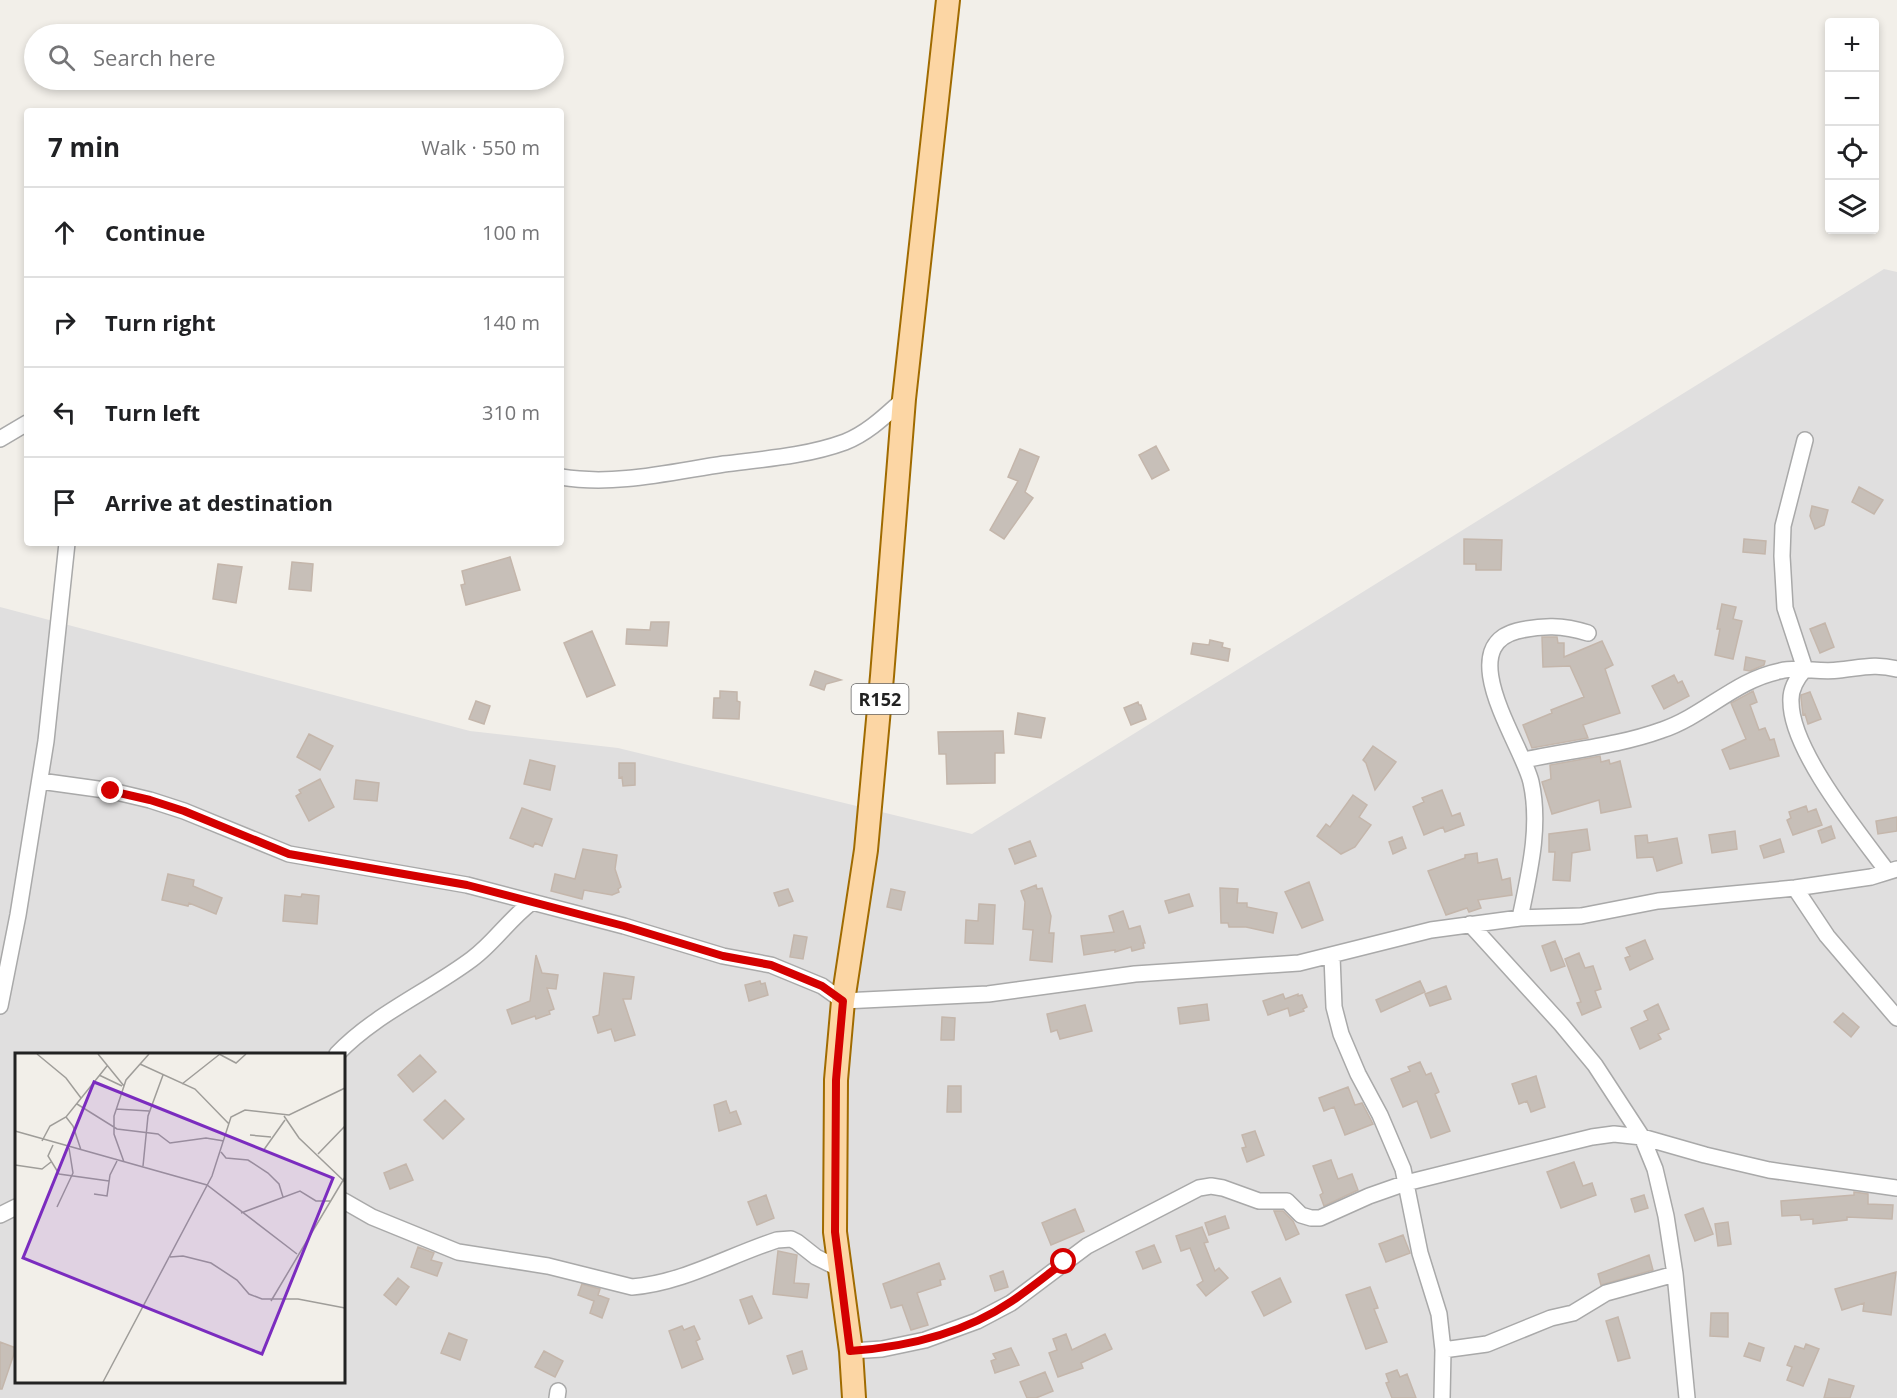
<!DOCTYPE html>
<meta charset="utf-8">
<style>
:root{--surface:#fff;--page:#f2f2f2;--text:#202124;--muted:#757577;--line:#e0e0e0}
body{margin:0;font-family:"Open Sans",sans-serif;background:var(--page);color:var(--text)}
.controls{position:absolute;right:18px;top:18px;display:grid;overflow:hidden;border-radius:6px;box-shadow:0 3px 9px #0003}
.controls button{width:54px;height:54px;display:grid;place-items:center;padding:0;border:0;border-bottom:2px solid var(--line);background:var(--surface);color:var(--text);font:30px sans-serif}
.stop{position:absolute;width:18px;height:18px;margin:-14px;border:4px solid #d40000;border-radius:50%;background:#fff}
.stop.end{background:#d40000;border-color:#fff;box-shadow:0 2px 6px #0008}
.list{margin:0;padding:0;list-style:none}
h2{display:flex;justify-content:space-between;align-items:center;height:78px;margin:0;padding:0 24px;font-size:26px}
h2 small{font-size:20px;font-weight:400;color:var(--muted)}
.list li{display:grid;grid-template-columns:39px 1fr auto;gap:18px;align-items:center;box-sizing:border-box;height:90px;padding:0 24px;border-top:2px solid var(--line)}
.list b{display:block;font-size:22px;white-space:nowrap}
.list em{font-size:20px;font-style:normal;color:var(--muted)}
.icon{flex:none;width:33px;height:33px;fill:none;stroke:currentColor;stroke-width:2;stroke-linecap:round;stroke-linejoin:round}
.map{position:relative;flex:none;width:1897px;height:1398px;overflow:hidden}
.search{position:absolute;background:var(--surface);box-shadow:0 3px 9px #0003;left:24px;top:24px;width:540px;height:66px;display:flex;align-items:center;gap:15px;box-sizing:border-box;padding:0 21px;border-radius:33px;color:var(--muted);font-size:22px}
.panel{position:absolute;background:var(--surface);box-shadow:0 3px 9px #0003;left:24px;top:108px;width:540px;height:438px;border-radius:6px}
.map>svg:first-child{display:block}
.residential{fill:#e0dfdf;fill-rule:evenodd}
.building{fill:#c7bfb8;stroke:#c4b6ab;stroke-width:1.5}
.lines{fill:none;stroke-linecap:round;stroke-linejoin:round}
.street-casing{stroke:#a9a9a9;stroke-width:18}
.primary-casing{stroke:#a06b00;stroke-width:26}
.street{stroke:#fff;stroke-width:15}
.primary{stroke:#fcd6a4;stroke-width:22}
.route{stroke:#d40000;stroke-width:8}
.labels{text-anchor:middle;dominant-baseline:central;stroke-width:6;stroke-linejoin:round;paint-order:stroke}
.shield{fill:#fff;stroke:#646464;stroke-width:1.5}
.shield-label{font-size:18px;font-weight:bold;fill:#222}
.inset-road{fill:none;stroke:#9f9d99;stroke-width:1.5}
.view{fill:#7b2cbf;fill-opacity:0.15;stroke:#7b2cbf;stroke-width:3}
.inset-edge{fill:none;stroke:#222;stroke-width:3}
</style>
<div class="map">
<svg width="1897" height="1398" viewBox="0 0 1897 1398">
<rect width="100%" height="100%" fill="#f2efe9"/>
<path class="residential" d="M1884,269L1897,272V1398H0V607L470,731L618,748L972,834ZM16,1054H344V1382H16Z"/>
<path class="building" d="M1156,446L1169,470L1152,479L1139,455Z
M1020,449L1039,457L1025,492L1033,498L1004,539L990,530L1018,481L1008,477Z
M1859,487L1883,500L1874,514L1852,502Z
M1812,506L1828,510L1824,525L1815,529L1810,516Z
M1464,539L1502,540L1501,570H1476V564H1464Z
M1744,539L1766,541L1765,554L1743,552Z
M510,557L520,590L466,605L461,585L465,584L462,571Z
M292,562L313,564L311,591L289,589Z
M218,564L242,567L236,603L213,599Z
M1722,604L1736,607L1733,619L1742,621L1733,659L1715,655L1720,629H1717Z
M651,622H669L667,646L626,644L627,629L650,630Z
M1825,623L1834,647L1820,653L1810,629Z
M592,631L615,685L587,697L564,643Z
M1542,637H1557L1558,643H1564V657L1602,641L1613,665L1605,669L1620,713L1583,725L1588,738L1532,748L1523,725L1552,713L1551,710L1584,697L1570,666L1543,667Z
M1210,640L1223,643L1222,647L1230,649L1228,661L1191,654L1193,643L1209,645Z
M1746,657L1765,661L1764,665L1750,671L1744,670Z
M815,671L841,680L826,684L824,690L810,685Z
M1674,675L1678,683L1682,681L1689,696L1664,709L1652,686Z
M720,691L737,692V701L740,702L739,719L713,718L714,698H720Z
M1753,691L1757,702L1750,705L1759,730L1765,728L1770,740L1774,739L1779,756L1730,769L1722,750L1746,739L1731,703Z
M1810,692L1821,719L1808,724L1805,714L1803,715L1801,698V695Z
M476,701L490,706L484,724L469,719Z
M1138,702L1139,705H1141L1146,719L1131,725L1124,708Z
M1018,713L1045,718L1041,738L1015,734Z
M1003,731L1004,753H995V783L947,784L946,754H939L938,732Z
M309,734L333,746L320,770L297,757Z
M1373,746L1396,762L1375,790L1366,763L1363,760Z
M1600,756L1601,762L1609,760L1610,764L1620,761L1631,807L1601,813L1599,800L1552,814L1542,782L1551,779L1550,765Z
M530,760L555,766L550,790L524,784Z
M619,763H635V785L623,786L622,777L619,778Z
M320,779L334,807L309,821L296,796L301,793L299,790Z
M356,780L379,783L377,801L354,799Z
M1442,790L1452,816L1460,813L1464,825L1445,832L1443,827L1424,835L1413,807L1424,802L1422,798Z
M1353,795L1367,805L1359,817L1371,825L1355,847L1341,854L1317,836L1326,824L1330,827Z
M1806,806L1808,812L1816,809L1822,825L1793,835L1787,820L1791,818L1789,812Z
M522,808L552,819L542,846L535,843L533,847L510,838Z
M1897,817V831L1878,834L1876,821Z
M1831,826L1835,838L1822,843L1818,831Z
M1587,829L1590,850L1572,853L1570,881L1553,880L1555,852H1549V834Z
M1735,831L1737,849L1712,853L1709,835Z
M1647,835L1648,843L1677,838L1682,863L1657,871L1653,857L1637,858L1635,836Z
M1402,837L1406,848L1393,854L1389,842Z
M1780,839L1784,852L1764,858L1760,846Z
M1030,841L1036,856L1015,864L1009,849Z
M583,849L617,855L615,869L621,887L618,889L619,892L612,895L584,890L582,899L551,891L555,874L575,879Z
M1477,853L1478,863L1497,859L1502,880L1510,878L1512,895L1478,900L1481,908L1469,912L1467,908L1446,915L1428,871L1465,858V855Z
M168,874L194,880L193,886L222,898L216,914L189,903L188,906L162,900Z
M1309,882L1323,920L1302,928L1285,892Z
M1036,885L1037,889L1042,888L1051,916L1049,933H1054L1052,962L1030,960L1033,930L1023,929L1025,902L1021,891Z
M1220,888L1238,889L1237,903H1247V907L1277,913L1273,933L1246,927H1229L1228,923H1221Z
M788,889L793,901L779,906L774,893Z
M891,889L905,892L901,910L887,907Z
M302,894L319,896L317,924L283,921L285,895L301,897Z
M1189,894L1193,906L1169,913L1165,901Z
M979,904L995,905L993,944L965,943L966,920L978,921Z
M1123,911L1129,929L1140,926L1145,943H1143L1144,948L1132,951L1131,947L1115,952V950L1084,955L1081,936L1114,932L1109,916Z
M794,935L807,937L803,959L790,957Z
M1645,940L1653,959L1630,970L1625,958L1630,956L1626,948Z
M1555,941L1565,966L1551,971L1542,946Z
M1579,953L1585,968L1593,966L1601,989L1595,991L1601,1007L1582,1015L1577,1003L1581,1002L1565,959Z
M536,955L542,973L558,975L556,989L547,988L554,1009L549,1011L550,1014L536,1019L535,1016L512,1024L507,1010L530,1001Z
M604,973L634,977L631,999H623L635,1035L615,1041L611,1029L598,1033L593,1017L599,1015Z
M760,981L761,984L765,983L768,995L749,1001L745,985Z
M1420,981L1425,992L1381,1012L1376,1000Z
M1446,986L1451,999L1430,1006L1425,994Z
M1283,994L1285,999L1298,994V996L1302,995L1307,1007L1303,1009L1304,1011L1290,1016L1288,1008L1268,1015L1263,1001Z
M1207,1004L1209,1020L1180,1024L1178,1008Z
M1658,1004L1669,1029L1658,1034L1661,1039L1640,1049L1631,1028L1648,1020L1644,1011Z
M1085,1005L1092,1031L1060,1039L1057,1030L1051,1032L1047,1014Z
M1843,1013L1859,1027L1851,1037L1834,1022Z
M942,1017L955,1018L954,1040H941Z
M420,1055L436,1072L413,1092L398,1075Z
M1420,1062L1426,1075L1431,1073L1439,1092L1435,1094L1450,1131L1431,1138L1417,1101L1403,1107L1391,1079L1410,1071L1408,1067Z
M1536,1076L1545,1107L1531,1112L1527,1101L1519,1104L1512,1084Z
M948,1086H961V1112H947Z
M1348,1087L1355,1105L1362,1103L1373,1124L1345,1135L1334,1107L1324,1111L1319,1098Z
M445,1100L464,1119L443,1139L424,1120Z
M726,1101L730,1113L736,1111L741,1124L719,1131L714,1105Z
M1255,1131L1264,1155L1247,1162L1242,1148L1246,1147L1242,1135Z
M1331,1160L1338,1179L1352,1174L1358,1190L1324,1206L1320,1195L1323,1193L1313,1166Z
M1574,1162L1583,1186L1592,1183L1596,1195L1561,1208L1547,1172Z
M406,1164L413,1180L390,1189L384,1173Z
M1854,1192L1868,1194V1204L1893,1205L1892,1219L1847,1217V1220L1813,1224V1219L1801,1220L1800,1215L1782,1216L1781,1201L1854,1195Z
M766,1195L774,1218L757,1225L748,1202Z
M1644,1195L1648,1208L1635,1212L1631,1199Z
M1703,1208L1713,1234L1695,1241L1685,1215Z
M1075,1209L1084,1231L1051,1245L1042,1223Z
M1274,1211H1283L1293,1221L1299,1234L1286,1240Z
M1225,1216L1229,1228L1209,1235L1205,1223Z
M1728,1222L1731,1244L1718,1246L1715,1224Z
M1202,1227L1208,1242L1204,1243L1215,1271L1219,1268L1228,1278L1206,1296L1197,1285L1203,1281L1190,1248L1181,1251L1176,1236Z
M1403,1235L1410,1253L1386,1262L1379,1244Z
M1154,1245L1161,1262L1143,1269L1136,1252Z
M418,1247L434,1253L431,1260L442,1263L437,1276L411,1267Z
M778,1251L797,1255L794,1283L809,1284L807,1298L773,1294Z
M1649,1255L1653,1270L1601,1285L1598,1274Z
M939,1263L945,1279L940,1280L941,1285L917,1293L928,1325L911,1330L902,1305L891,1308L883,1284Z
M1003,1271L1008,1287L995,1291L990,1276Z
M1896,1272L1891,1315L1863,1311L1864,1303L1842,1310L1835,1289Z
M398,1278L409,1287L396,1305L384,1295Z
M1280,1278L1291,1302L1264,1316L1252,1292Z
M582,1284L600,1289L598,1295L609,1299L602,1318L590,1313L594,1301L578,1295Z
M1370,1287L1378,1308L1374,1309L1387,1342L1366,1349L1346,1295Z
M752,1296L762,1318L749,1324L740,1300Z
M1711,1313H1728V1337L1710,1336Z
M1618,1317L1630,1358L1618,1361L1606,1321Z
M682,1326L684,1330L694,1326L700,1339L696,1341L703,1359L682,1368L669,1331Z
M449,1333L467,1340L460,1360L441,1353Z
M1066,1334L1072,1350L1105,1334L1112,1349L1081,1363L1083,1368L1058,1377L1049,1353L1057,1350L1053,1339Z
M0,1342L16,1348L2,1389H0Z
M1749,1343L1764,1348L1760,1361L1744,1356Z
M1806,1344L1819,1349L1803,1386L1787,1380L1792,1367L1787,1365L1795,1346L1804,1349Z
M1011,1348L1019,1365L995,1373L991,1361L996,1359L993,1354Z
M544,1351L563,1361L555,1377L535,1367Z
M802,1351L807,1369L793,1374L787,1356Z
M1397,1370L1400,1377L1407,1374L1416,1398H1392L1386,1383L1389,1382L1386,1374Z
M1045,1372L1053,1391L1036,1398H1027L1020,1382Z
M1829,1379L1854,1386L1850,1398H1824Z"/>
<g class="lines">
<defs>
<path id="street" d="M0,439L27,423
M1805,440L1783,526L1782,556L1785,608L1805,669C1797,678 1790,689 1791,702C1791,750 1858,832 1887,871
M561,477C615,486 671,472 724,464C764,459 807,456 845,442C868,433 886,415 904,399
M1524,760C1570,750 1618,746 1662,730C1704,716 1735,680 1780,671C1800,666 1819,673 1839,670C1859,668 1876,663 1897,669
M40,781L112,791L150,800L184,811L289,854L467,885L624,926L723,956L771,965L822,986L843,1001L988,994L1135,974L1299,963L1431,930L1520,918L1581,916L1658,901L1795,888L1871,877L1897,869
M1795,888L1827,936L1897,1018
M1520,918C1529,874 1541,827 1531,782C1523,746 1452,648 1517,631C1542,625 1563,625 1588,633
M1470,924L1561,1024L1595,1065L1642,1137L1655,1169L1666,1216L1675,1274L1687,1398
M1332,956L1334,1007L1341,1034L1358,1074L1380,1115L1403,1169L1420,1253L1439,1314L1443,1350L1442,1398
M0,1006L18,915L46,741L67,543
M337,1054C375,1014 428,992 472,959C494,943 509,919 532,902
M344,1201L372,1217L458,1252L548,1266L632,1287C683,1283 730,1255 777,1240L791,1239L797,1242L816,1257L840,1269
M0,1215L16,1207
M1443,1350L1487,1344L1551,1318L1573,1313L1606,1293L1675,1274
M851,1351L882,1349L925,1340L977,1321L1011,1303L1087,1246L1199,1188L1211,1186L1223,1188L1259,1201H1287L1301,1215L1311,1218H1320L1369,1196L1406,1183L1592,1137L1614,1134L1642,1137L1705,1155L1769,1170L1897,1188
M557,1398L558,1391"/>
<path id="primary" d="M854,1398L851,1351L835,1232L836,1080L843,1001L866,850L882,676L904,399L948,0"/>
</defs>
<use href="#street" class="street-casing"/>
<use href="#primary" class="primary-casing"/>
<use href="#street" class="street"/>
<use href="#primary" class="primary"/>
</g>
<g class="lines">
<path class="route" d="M111,791L150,800L184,811L289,854L467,885L624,926L723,956L771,965L822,986L843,1001L836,1080L835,1232L850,1351C907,1347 965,1333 1012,1301C1030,1289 1047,1275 1064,1262"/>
</g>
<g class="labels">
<rect class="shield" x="851.5" y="684" width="57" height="30" rx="4.5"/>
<g class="shield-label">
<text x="880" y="699">R152</text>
</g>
</g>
<g transform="translate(15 1053)">
<rect width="330" height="330" fill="#f2efe9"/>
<path class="inset-road" d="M22,1L51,25L66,45M83,1L109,33M204,1L221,10L231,1M125,11L180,36L214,71M84,22L107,33M167,31L205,1M62,51L102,76L143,81L155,90L191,85L209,88M101,56L134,58M269,63L284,85L330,129M51,64L58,73L66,97M0,78L192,132L282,201M235,82L256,84M27,88L35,73L51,64L92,13M38,92L33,103L44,121L94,128M248,98L270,67M206,99L211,105L233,107L253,120L264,131L268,144M303,101L330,73M109,109L99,81V63L111,27L134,1M0,112L27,116L36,109M128,113L133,63L148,22M79,141L92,143L95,122L102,108M42,154L58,120L54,95M226,160L285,138L301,148H315M155,204L168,203L196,210L222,227L234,241L247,246H283L330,255M256,248L330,124M88,329L197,123L216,64L230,57L274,62L330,35"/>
<path class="view" d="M79,29L318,125L247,301L8,205Z"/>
<rect width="330" height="330" class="inset-edge"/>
</g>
</svg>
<div class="controls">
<button>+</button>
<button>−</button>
<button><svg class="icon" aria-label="locate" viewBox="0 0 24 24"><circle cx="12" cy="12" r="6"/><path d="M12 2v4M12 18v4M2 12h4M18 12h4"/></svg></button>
<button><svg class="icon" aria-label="layers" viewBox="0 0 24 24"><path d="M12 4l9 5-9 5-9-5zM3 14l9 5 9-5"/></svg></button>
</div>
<div class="stop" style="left:1064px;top:1262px"></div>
<div class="stop end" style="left:111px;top:791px"></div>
<div class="search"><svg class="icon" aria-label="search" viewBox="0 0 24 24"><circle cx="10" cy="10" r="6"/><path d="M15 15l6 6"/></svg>Search here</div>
<section class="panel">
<h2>7 min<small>Walk · 550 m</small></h2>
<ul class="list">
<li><svg class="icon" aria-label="ahead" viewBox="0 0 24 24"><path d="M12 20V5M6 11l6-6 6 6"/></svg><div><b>Continue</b></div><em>100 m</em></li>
<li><svg class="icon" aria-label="right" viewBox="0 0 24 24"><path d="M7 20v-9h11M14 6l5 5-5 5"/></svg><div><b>Turn right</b></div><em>140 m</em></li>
<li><svg class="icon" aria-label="left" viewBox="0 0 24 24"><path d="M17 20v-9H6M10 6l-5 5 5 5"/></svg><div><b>Turn left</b></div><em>310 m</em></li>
<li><svg class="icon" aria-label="arrive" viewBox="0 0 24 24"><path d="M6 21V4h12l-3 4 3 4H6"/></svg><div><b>Arrive at destination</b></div></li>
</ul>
</section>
</div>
